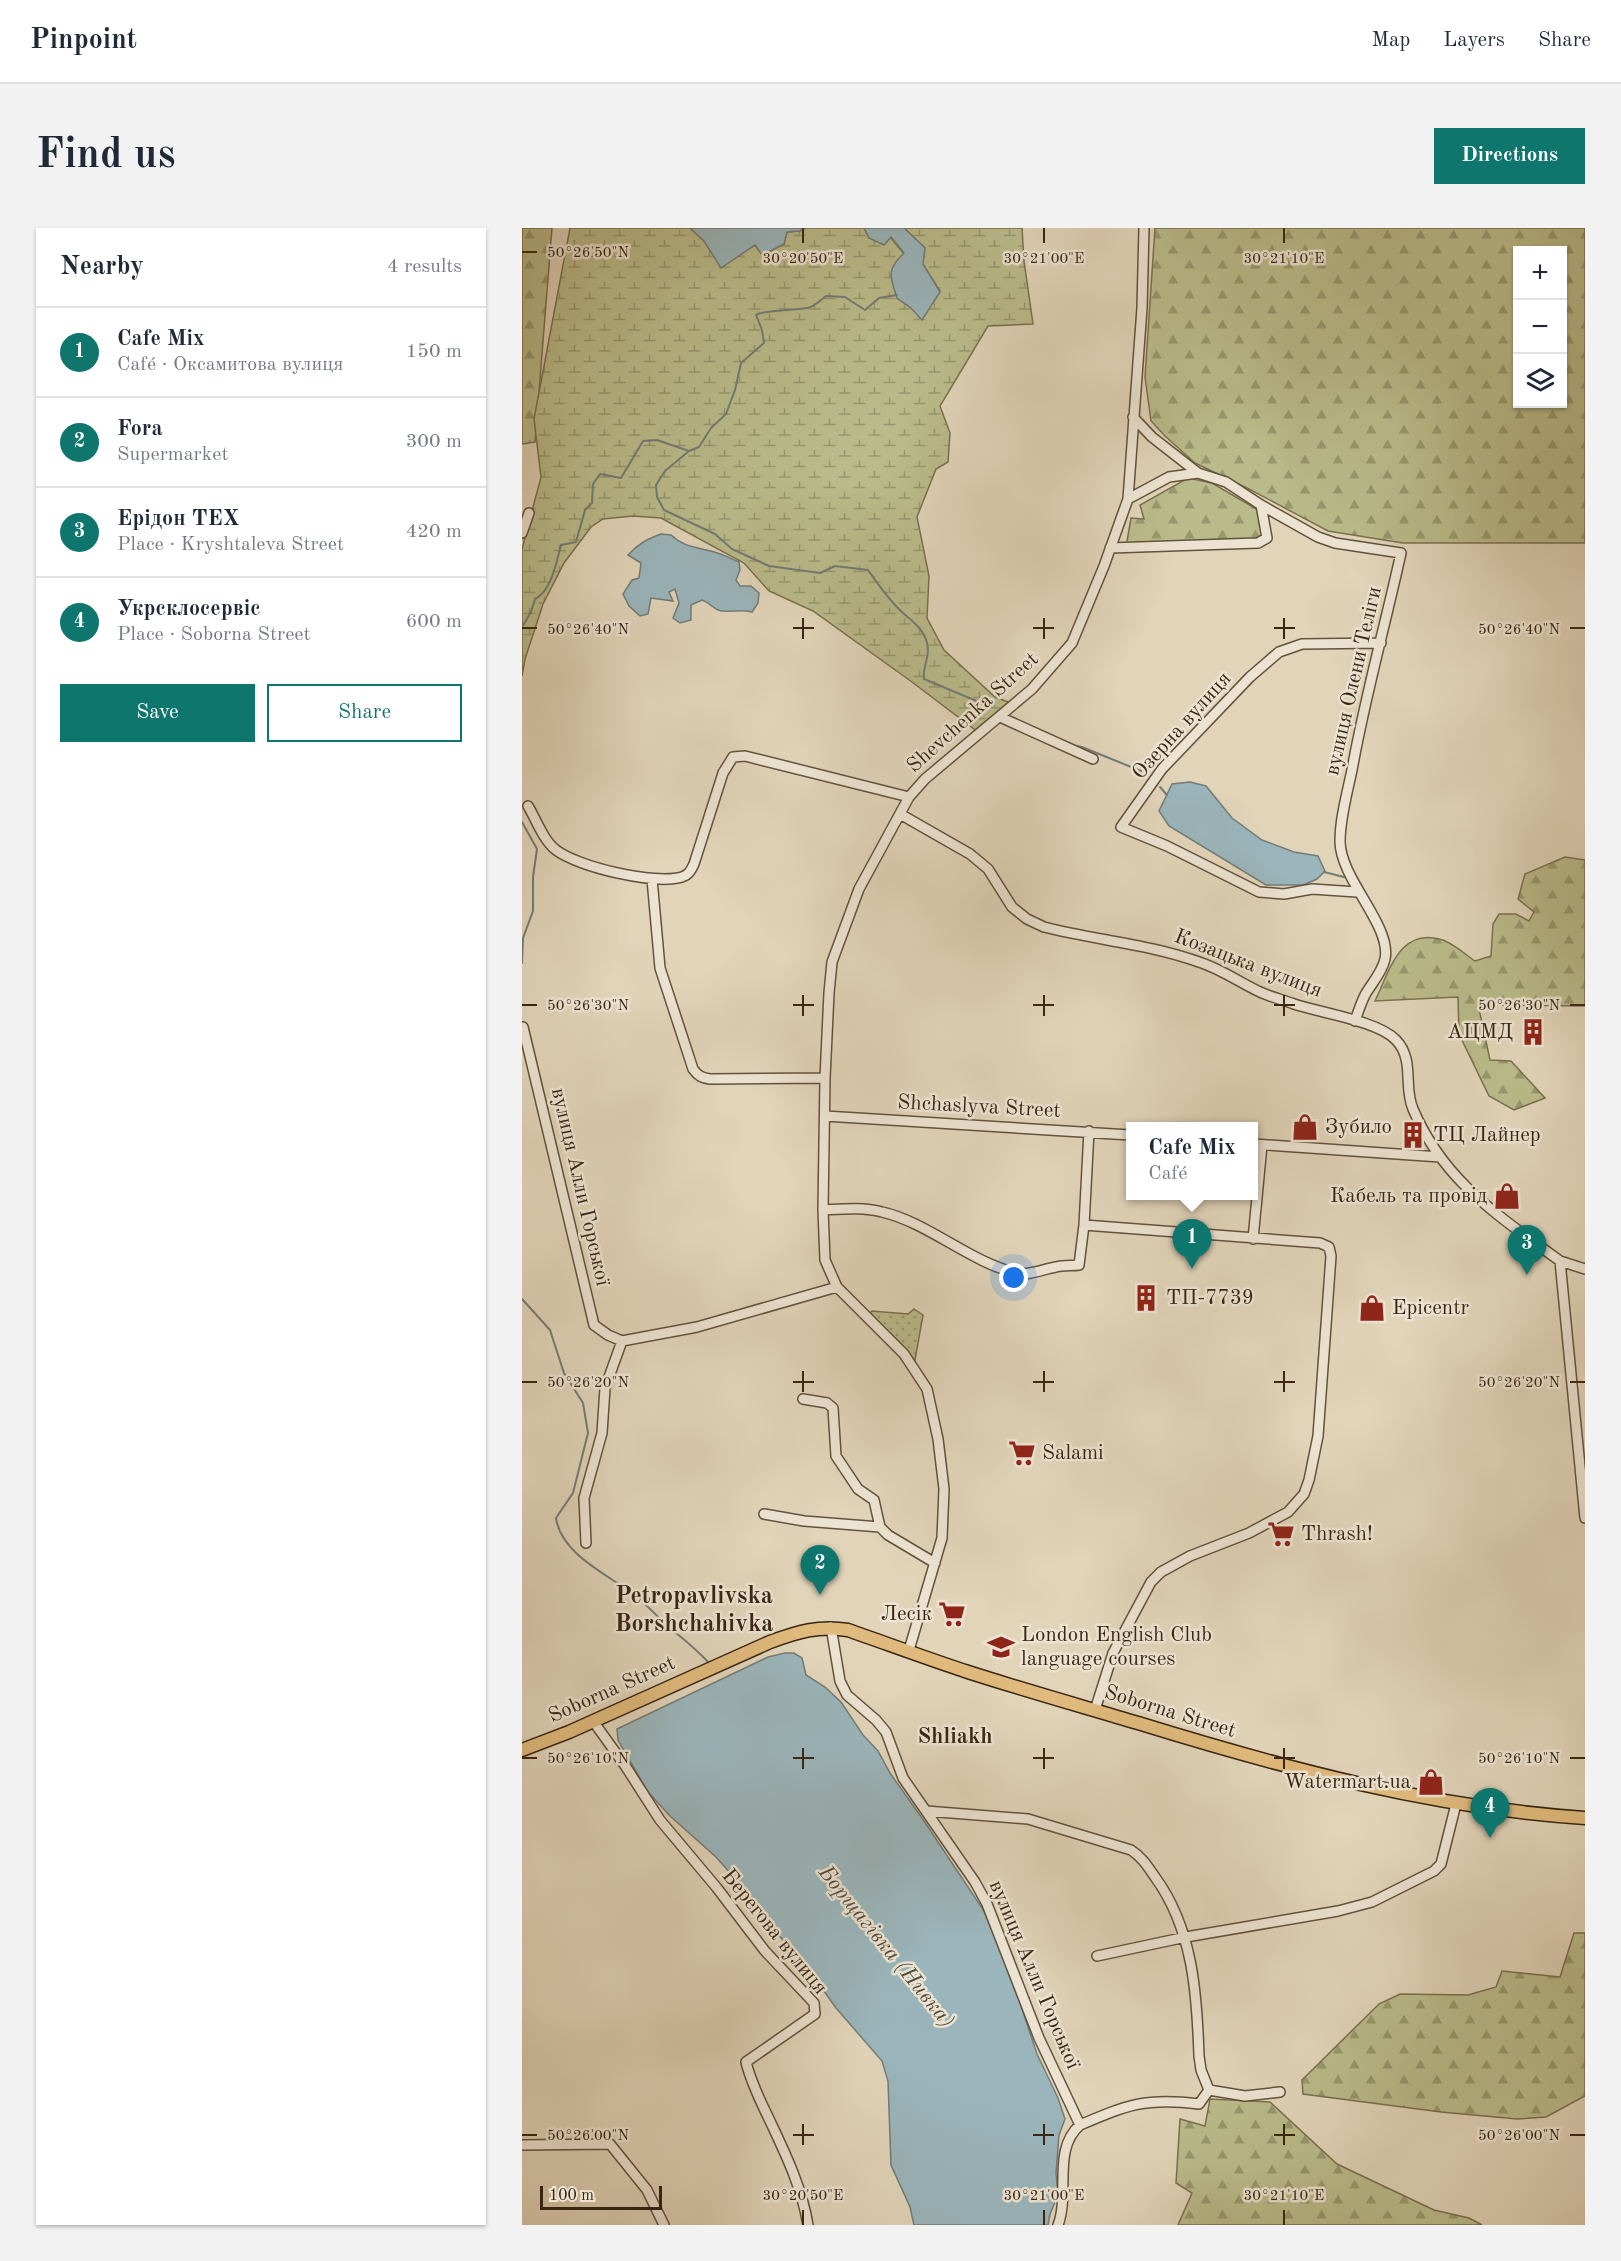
<!DOCTYPE html>
<meta charset="utf-8">
<style>
:root{--surface:#fff;--page:#f2f2f3;--text:#1f2937;--muted:#747a83;--line:#e0e1e3;--accent:#0f766e}
body{margin:0;font-family:"Old Standard TT",serif;background:var(--page);color:var(--text)}
.controls{position:absolute;right:18px;top:18px;display:grid;overflow:hidden;border-radius:0px;box-shadow:0 2px 4px #0004}
.controls button{width:54px;height:54px;display:grid;place-items:center;padding:0;border:0;border-bottom:2px solid var(--line);background:var(--surface);color:var(--text);font:30px sans-serif}
.scale{position:absolute;left:18px;bottom:15px;width:122px;box-sizing:border-box;padding-left:6px;border:3px solid #392612;border-top:0;font-size:16px;line-height:21px;white-space:nowrap;color:#392612;-webkit-text-stroke:4px #ece3d2;paint-order:stroke}
.you{position:absolute;left:492px;top:1050px;width:21px;height:21px;margin:-15px;border:4px solid #fff;border-radius:50%;background:#1a73e8;box-shadow:0 0 0 9px #1a73e833}
.badge{display:grid;place-items:center;width:39px;height:39px;border-radius:50%;background:var(--accent);color:#fff;font-size:20px;font-weight:700}
.pin{position:absolute;translate:-50% -50px;filter:drop-shadow(0 2px 3px #0008)}
.pin::after{content:'';position:absolute;top:32px;width:21px;height:18px;background:inherit;clip-path:polygon(0 0,100% 0,50% 100%)}
.popup{position:absolute;left:604px;top:894px;width:132px;height:78px;box-sizing:border-box;display:grid;place-content:center;border-radius:0px;background:var(--surface);filter:drop-shadow(0 2px 4px #0005);font-size:20px;white-space:nowrap;color:var(--muted)}
.popup b{font-size:22px;color:var(--text)}
.popup::after{content:'';position:absolute;left:50%;top:100%;margin-left:-12px;border:12px solid transparent;border-top-color:var(--surface)}
.list{margin:0;padding:0;list-style:none}
h2{display:flex;justify-content:space-between;align-items:center;height:78px;margin:0;padding:0 24px;font-size:26px}
h2 small{font-size:20px;font-weight:400;color:var(--muted)}
.list li{display:grid;grid-template-columns:39px 1fr auto;gap:18px;align-items:center;box-sizing:border-box;height:90px;padding:0 24px;border-top:2px solid var(--line)}
.list b{display:block;font-size:22px;white-space:nowrap}
.list p{margin:0;font-size:20px;white-space:nowrap;color:var(--muted)}
.list em{font-size:20px;font-style:normal;color:var(--muted)}
.actions{display:flex;gap:12px;padding:18px 24px}
.actions a{flex:1;padding:14px 0;border:2px solid var(--accent);border-radius:0px;text-align:center;font-size:21px;color:var(--accent)}
.actions .main{background:var(--accent);color:#fff}
.icon{flex:none;width:33px;height:33px;fill:none;stroke:currentColor;stroke-width:2;stroke-linecap:round;stroke-linejoin:round}
.map{position:relative;flex:none;width:1063px;height:1997px;overflow:hidden;border-radius:0px}
header{display:flex;align-items:center;gap:36px;box-sizing:border-box;height:84px;padding:0 30px;background:var(--surface);border-bottom:2px solid var(--line)}
header strong{font-size:28px}
nav{display:flex;gap:33px;margin-inline-start:auto;font-size:21px}
.intro{display:flex;align-items:center;justify-content:space-between;box-sizing:border-box;height:144px;padding:0 36px}
h1{margin:0;font-size:42px}
.button{padding:15px 27px;border-radius:0px;background:var(--accent);color:#fff;font-size:21px;font-weight:700}
main{display:flex;gap:36px;padding:0 36px}
aside{flex:1;background:var(--surface);border-radius:0px;box-shadow:0 2px 4px #0004}
.map>svg:first-child{display:block}
.grass{fill:url(#grass-dots);stroke:#7a704e;stroke-width:1.5}
.forest{fill:url(#forest-firs);stroke:#7a704e;stroke-width:1.5;fill-rule:evenodd}
.wetland{fill:url(#wetland-marsh);stroke:#7a704e;stroke-width:1.5}
.water{fill:#9ab5bb;stroke:#737c77;stroke-width:1.5}
.lines{fill:none;stroke-linecap:round;stroke-linejoin:round}
.stream{stroke:#737c77;stroke-width:2}
.minor-casing{stroke:#63523c;stroke-width:12}
.major-casing{stroke:#392612;stroke-width:15}
.minor{stroke:#ece3d2;stroke-width:9}
.major{stroke:#e0ba7c;stroke-width:12}
.ticks{fill:none;stroke:#392612;stroke-width:2}
.labels{text-anchor:middle;dominant-baseline:central;stroke-width:5;stroke-linejoin:round;paint-order:stroke}
.street-label{font-size:21px;fill:#392612;stroke:#ece3d2}
.poi-label{font-size:21px;fill:#392612;stroke:#ece3d2;text-anchor:start}
.neighbourhood-label{font-size:22px;font-weight:bold;fill:#392612;stroke:#ece3d2}
.water-label{font-size:22px;font-style:italic;fill:#514a3c;stroke:#ece3d2}
.quarter-label{font-size:24px;font-weight:bold;fill:#392612;stroke:#ece3d2}
.ticks-label{font-size:15px;text-anchor:middle;fill:#392612;stroke:#ece3d2;stroke-width:5;stroke-linejoin:round;paint-order:stroke}
</style>
<header>
<strong>Pinpoint</strong>
<nav><a>Map</a><a>Layers</a><a>Share</a></nav>
</header>
<div class="intro"><h1>Find us</h1><a class="button">Directions</a></div>
<main>
<aside>
<h2>Nearby<small>4 results</small></h2>
<ul class="list">
<li><span class="badge">1</span><div><b>Cafe Mix</b><p>Café · Оксамитова вулиця</p></div><em>150 m</em></li>
<li><span class="badge">2</span><div><b>Fora</b><p>Supermarket</p></div><em>300 m</em></li>
<li><span class="badge">3</span><div><b>Ерідон ТЕХ</b><p>Place · Kryshtaleva Street</p></div><em>420 m</em></li>
<li><span class="badge">4</span><div><b>Укрсклосервіс</b><p>Place · Soborna Street</p></div><em>600 m</em></li>
</ul>
<div class="actions"><a class="main">Save</a><a>Share</a></div>
</aside>
<div class="map">
<svg width="1063" height="1997" viewBox="0 0 1063 1997">
<defs>
<pattern id="grass-dots" width="8" height="8" patternUnits="userSpaceOnUse" patternTransform="scale(1.5)"><rect width="8" height="8" fill="#babb8a"/><path d="M2 2h.1M6 6h.1" fill="none" stroke="#98986f" stroke-width="1.8" stroke-linecap="round"/></pattern>
<pattern id="forest-firs" width="22" height="20" patternUnits="userSpaceOnUse" patternTransform="scale(1.5)"><rect width="22" height="20" fill="#babb8a"/><path d="M5 1l3.5 6h-7zM16 11l3.5 6h-7z" fill="#98986f"/></pattern>
<pattern id="wetland-marsh" width="20" height="14" patternUnits="userSpaceOnUse" patternTransform="scale(1.5)"><rect width="20" height="14" fill="#babb8a"/><path d="M1 5h8M5 5V1M11 12h8M15 12V8" fill="none" stroke="#98986f"/></pattern>
</defs>
<rect width="100%" height="100%" fill="#e1d4b9"/>
<filter id="stains"><feTurbulence type="fractalNoise" baseFrequency=".00333" numOctaves="4"/><feColorMatrix values="0 0 0 0 .2 0 0 0 0 .09 0 0 0 0 .02 0 0 0 .5 -.17"/></filter>
<radialGradient id="worn" r=".72"><stop offset=".6" stop-color="#630" stop-opacity="0"/><stop offset="1" stop-color="#630" stop-opacity=".3"/></radialGradient>
<path class="grass" d="M392,1081L401,1087L393,1132L347,1086L350,1083L386,1086Z"/>
<path class="forest" d="M0,0H30L13,214L0,216Z
M633,0H1063V315H881L806,303L727,261L673,235L643,208L629,193L623,149ZM996,22H1040V176H996Z
M666,250L690,255L736,282L744,308L735,311L604,319L609,290L622,291L618,277Z
M1043,629L1063,632V778L968,777L957,781L968,832L989,833L1023,870L992,882L967,868L937,806L936,769L853,773C868,742 878,698 921,712C932,716 944,727 953,733L969,728L971,696L977,686H994L1007,693L1012,684L996,671L1003,646Z
M1052,1705H1063V1868L1024,1889L995,1891L919,1884L781,1866L780,1852L857,1776L878,1766L946,1767L974,1759L980,1743L1038,1749Z
M688,1871L748,1874L815,1936L912,1982L947,1990L960,1997H656L670,1965L654,1955L658,1891L683,1898Z"/>
<path class="wetland" d="M48,0H168L182,13L221,24L233,17L241,27L262,16L265,4L278,3L283,0H342L347,10L368,9L382,26L375,70L389,80L410,75L418,63L400,35L403,20L382,0H500L502,33L511,96L466,98L418,178L428,205L426,234L414,241L395,289L407,348L405,390L422,422L473,469L489,475L456,504L390,454L291,383L247,363L222,335L139,290L111,288L81,291L69,299L42,335L21,376L3,431L0,448V321L19,249L12,191Z"/>
<path class="water" d="M168,0H283L278,3L265,4L262,16L240,27L233,17L199,40L182,13Z
M342,0H382L403,20L401,36L418,64L400,92L389,80L375,70C368,48 364,42 382,25L369,9L362,17L347,10Z
M139,306L149,307C162,319 173,319 189,323C198,325 208,330 217,334L218,342L214,352L218,358H229L237,365L236,375L230,384C218,380 206,386 196,382C190,379 186,374 180,372L169,377V392L158,395L151,390L157,375L153,361L147,364L151,373L129,370L126,386L118,388L107,378L101,366L110,352L117,350L119,335L106,327C116,316 125,311 139,306Z
M668,554L684,558L710,590L740,612L772,624L796,628L803,643L795,651L781,657H744L647,598L637,583L650,556Z
M263,1425H272L280,1430L284,1447L303,1459L319,1474L341,1507L356,1523L368,1545L402,1593L462,1683L490,1751L515,1826L536,1870L543,1891L537,1907L534,1945L536,1967L528,1986L526,1997H392L388,1979L369,1937L366,1853L360,1833L314,1780L282,1735L251,1701L217,1655L194,1629L148,1588L126,1564L96,1512L95,1501L246,1429Z"/>
<g class="lines">
<path class="stream" d="M167,223L143,243L134,257L135,269L142,282L193,306L210,321L247,338L298,345L313,338L346,342C356,356 366,371 379,383C389,393 401,399 405,415C409,430 400,437 402,451L469,479
M0,399L9,384L13,371C30,362 34,335 39,317L54,314L63,282L70,275L71,256L78,246L99,250L121,213L135,212L167,223L177,219L189,200L204,186L213,162L219,135L242,115L240,102L234,87C240,82 275,82 285,80C291,80 299,72 304,68L323,69L343,82L357,70L375,67
M548,517L560,519L619,543
M638,559L645,567
M0,594L15,621L11,649V683L1,710L0,735
M802,644L822,649
M0,1071L28,1102L42,1145L61,1175L66,1205L51,1265L34,1290C39,1326 85,1346 111,1366C125,1377 136,1389 149,1401C163,1412 175,1422 187,1435"/>
<defs>
<path id="minor" d="M611,189L630,209L676,245L704,254L739,277L796,309L813,315L879,325C863,398 843,469 830,542C825,566 818,590 818,614C819,652 870,698 863,731C860,745 849,756 843,767C839,775 836,784 833,793
M606,271L647,249L676,245
M0,305L7,285
M588,320L736,315L745,310L739,277
M478,489L571,531
M6,578C14,591 21,612 34,622C56,639 133,657 160,649C167,647 169,642 172,636L201,545L211,529L223,528L387,569
M378,586L448,626L466,641L490,679L505,691L522,699C573,712 627,716 677,734C699,741 717,754 738,764C749,769 761,772 772,776C799,785 856,793 874,812C893,832 881,858 891,881C922,954 977,988 1038,1033L1063,1290
M130,651L138,740L171,841C176,848 180,850 188,851L303,850
M835,664L790,661L762,666L737,664L645,618L599,599L640,541L728,449L757,424L780,416L859,415
M1,799L72,1097L86,1107L100,1113L175,1099L315,1059
M303,888L608,907
M732,916L918,929
M301,982C321,981 341,979 360,984C405,994 448,1034 494,1045C507,1048 521,1041 534,1039C542,1037 550,1038 557,1037L562,997L567,903
M562,997L798,1015L807,1019L809,1028L796,1208L787,1252L782,1266L766,1284L727,1305L668,1328L639,1344L629,1354L591,1425L573,1482
M731,1011L740,917
M1038,1033L1063,1041
M281,1171L305,1175L311,1180L314,1228L336,1261L352,1272L358,1299
M242,1286L282,1293L358,1299L366,1307L413,1335
M64,1315L62,1270L80,1205L83,1160L100,1113
M309,1399L318,1453L325,1467L354,1492L364,1504L381,1550L453,1654L465,1676L517,1810L558,1897C605,1877 624,1869 677,1876L687,1862L679,1842L677,1828C675,1766 671,1701 633,1649C626,1639 620,1629 609,1622L506,1591L404,1583
M387,1422L420,1310L422,1261L416,1211L405,1161L382,1126L315,1059L303,1032L301,982L303,850L307,765L310,734L337,661L387,569L403,551L510,461L550,415L582,338L606,271L620,80L622,0
M71,1493L104,1539L138,1592L195,1660L243,1723L292,1775L293,1786L224,1834C229,1855 239,1874 248,1893C264,1927 280,1960 286,1997
M575,1728L664,1709L816,1683L850,1674L912,1643L919,1636L934,1576
M687,1862L723,1868L758,1864
M0,1917L88,1916L125,1962L142,1997
M536,1997C548,1966 530,1921 558,1897"/>
<path id="major" d="M0,1522L47,1504L248,1414C275,1404 297,1397 326,1402C366,1416 406,1431 446,1444C502,1462 559,1478 616,1495C762,1540 910,1580 1063,1590"/>
</defs>
<use href="#minor" class="minor-casing"/>
<use href="#major" class="major-casing"/>
<use href="#minor" class="minor"/>
<use href="#major" class="major"/>
</g>
<path class="ticks" d="M281,0V15M522,0V15M762,0V15M0,24H15M281,390V411M522,390V411M762,390V411M0,400H15M271,400H292M511,400H532M752,400H773M1048,400H1063M281,767V788M522,767V788M762,767V788M0,777H15M271,777H292M511,777H532M752,777H773M1048,777H1063M281,1143V1164M522,1143V1164M762,1143V1164M0,1154H15M271,1154H292M511,1154H532M752,1154H773M1048,1154H1063M281,1520V1541M522,1520V1541M762,1520V1541M0,1530H15M271,1530H292M511,1530H532M752,1530H773M1048,1530H1063M281,1896V1917M522,1896V1917M762,1896V1917M0,1907H15M271,1907H292M511,1907H532M752,1907H773M1048,1907H1063M281,1982V1997M522,1982V1997M762,1982V1997"/>
<defs>
<symbol id="building-bare" viewBox="-9 -9 18 18"><path d="M-4-6H4V6H1V3H-1V6H-4ZM-2.5-4.3h1.7v1.8h-1.7ZM.8-4.3h1.7v1.8H.8ZM-2.5-1h1.7V.8h-1.7ZM.8-1h1.7V.8H.8Z" fill="#8f2418" stroke="#ece3d2" stroke-width="2.5" paint-order="stroke"/></symbol>
<symbol id="shop-bare" viewBox="-9 -9 18 18"><path d="M-5-2.5h2.3a2.7 3.5 0 0 1 5.4 0H5L5.5 6h-11ZM-1.5-2.5h3a1.5 2.3 0 0 0-3 0Z" fill="#8f2418" stroke="#ece3d2" stroke-width="2.5" paint-order="stroke"/></symbol>
<symbol id="supermarket-bare" viewBox="-9 -9 18 18"><path d="M-6-5.5h2.5l.6 2H6L4.5 2H-2.5L-4.4-4H-6ZM-1.5 3.2a1.3 1.3 0 1 0 .1 0ZM3 3.2a1.3 1.3 0 1 0 .1 0Z" fill="#8f2418" stroke="#ece3d2" stroke-width="2.5" paint-order="stroke"/></symbol>
<symbol id="school-bare" viewBox="-9 -9 18 18"><path d="M0-5L7-2L0 1L-7-2ZM-4 1L0 2.5L4 1V4Q0 6-4 4Z" fill="#8f2418" stroke="#ece3d2" stroke-width="2.5" paint-order="stroke"/></symbol>
</defs>
<g fill-rule="evenodd">
<use href="#building-bare" x="992" y="785" width="38" height="38"/>
<use href="#shop-bare" x="764" y="880" width="38" height="38"/>
<use href="#building-bare" x="872" y="888" width="38" height="38"/>
<use href="#shop-bare" x="966" y="949" width="38" height="38"/>
<use href="#building-bare" x="605" y="1051" width="38" height="38"/>
<use href="#shop-bare" x="831" y="1061" width="38" height="38"/>
<use href="#supermarket-bare" x="481" y="1206" width="38" height="38"/>
<use href="#supermarket-bare" x="740" y="1287" width="38" height="38"/>
<use href="#supermarket-bare" x="411" y="1367" width="38" height="38"/>
<use href="#school-bare" x="460" y="1400" width="38" height="38"/>
<use href="#shop-bare" x="890" y="1535" width="38" height="38"/>
</g>
<g class="labels">
<g class="street-label">
<text transform="translate(832 453) rotate(-77)">вулиця Олени Теліги</text>
<text transform="translate(451 485) rotate(-42)">Shevchenka Street</text>
<text transform="translate(660 498) rotate(-48)">Озерна вулиця</text>
<text transform="translate(726 736) rotate(21)">Козацька вулиця</text>
<text transform="translate(457 879) rotate(3)">Shchaslyva Street</text>
<text transform="translate(58 959) rotate(77)">вулиця Алли Горської</text>
<text transform="translate(90 1462) rotate(-24)">Soborna Street</text>
<text transform="translate(648 1484) rotate(17)">Soborna Street</text>
<text transform="translate(252 1704) rotate(51)">Берегова вулиця</text>
<text transform="translate(512 1747) rotate(67)">вулиця Алли Горської</text>
</g>
<g class="poi-label">
<text x="991" y="804" text-anchor="end">АЦМД</text>
<text x="803" y="899">Зубило</text>
<text x="911" y="907">ТЦ Лайнер</text>
<text x="965" y="968" text-anchor="end">Кабель та провід</text>
<text x="644" y="1070">ТП-7739</text>
<text x="870" y="1080">Epicentr</text>
<text x="520" y="1225">Salami</text>
<text x="779" y="1306">Thrash!</text>
<text x="410" y="1386" text-anchor="end">Лесік</text>
<text x="499" y="1407">London English Club<tspan x="499" dy="24">language courses</tspan></text>
<text x="889" y="1554" text-anchor="end">Watermart.ua</text>
</g>
<g class="neighbourhood-label">
<text x="433" y="1509">Shliakh</text>
</g>
<g class="water-label">
<text transform="translate(364 1719) rotate(51)">Борщагівка (Нивка)</text>
</g>
<g class="quarter-label">
<text x="172" y="1369">Petropavlivska<tspan x="172" dy="28">Borshchahivka</tspan></text>
</g>
</g>
<g class="ticks-label">
<text x="66" y="29">50°26'50"N</text>
<text x="281" y="35">30°20'50"E</text>
<text x="522" y="35">30°21'00"E</text>
<text x="762" y="35">30°21'10"E</text>
<text x="66" y="406">50°26'40"N</text>
<text x="997" y="406">50°26'40"N</text>
<text x="66" y="782">50°26'30"N</text>
<text x="997" y="782">50°26'30"N</text>
<text x="66" y="1159">50°26'20"N</text>
<text x="997" y="1159">50°26'20"N</text>
<text x="66" y="1535">50°26'10"N</text>
<text x="997" y="1535">50°26'10"N</text>
<text x="66" y="1912">50°26'00"N</text>
<text x="997" y="1912">50°26'00"N</text>
<text x="281" y="1972">30°20'50"E</text>
<text x="522" y="1972">30°21'00"E</text>
<text x="762" y="1972">30°21'10"E</text>
</g>
<rect width="100%" height="100%" filter="url(#stains)"/>
<rect width="100%" height="100%" fill="url(#worn)"/>
</svg>
<div class="controls">
<button>+</button>
<button>−</button>
<button><svg class="icon" aria-label="layers" viewBox="0 0 24 24"><path d="M12 4l9 5-9 5-9-5zM3 14l9 5 9-5"/></svg></button>
</div>
<div class="scale">100 m</div>
<div class="you"></div>
<div class="pin badge" style="left:670px;top:1041px">1</div>
<div class="popup"><b>Cafe Mix</b>Café</div>
<div class="pin badge" style="left:298px;top:1367px">2</div>
<div class="pin badge" style="left:1005px;top:1047px">3</div>
<div class="pin badge" style="left:968px;top:1610px">4</div>
</div>
</main>
